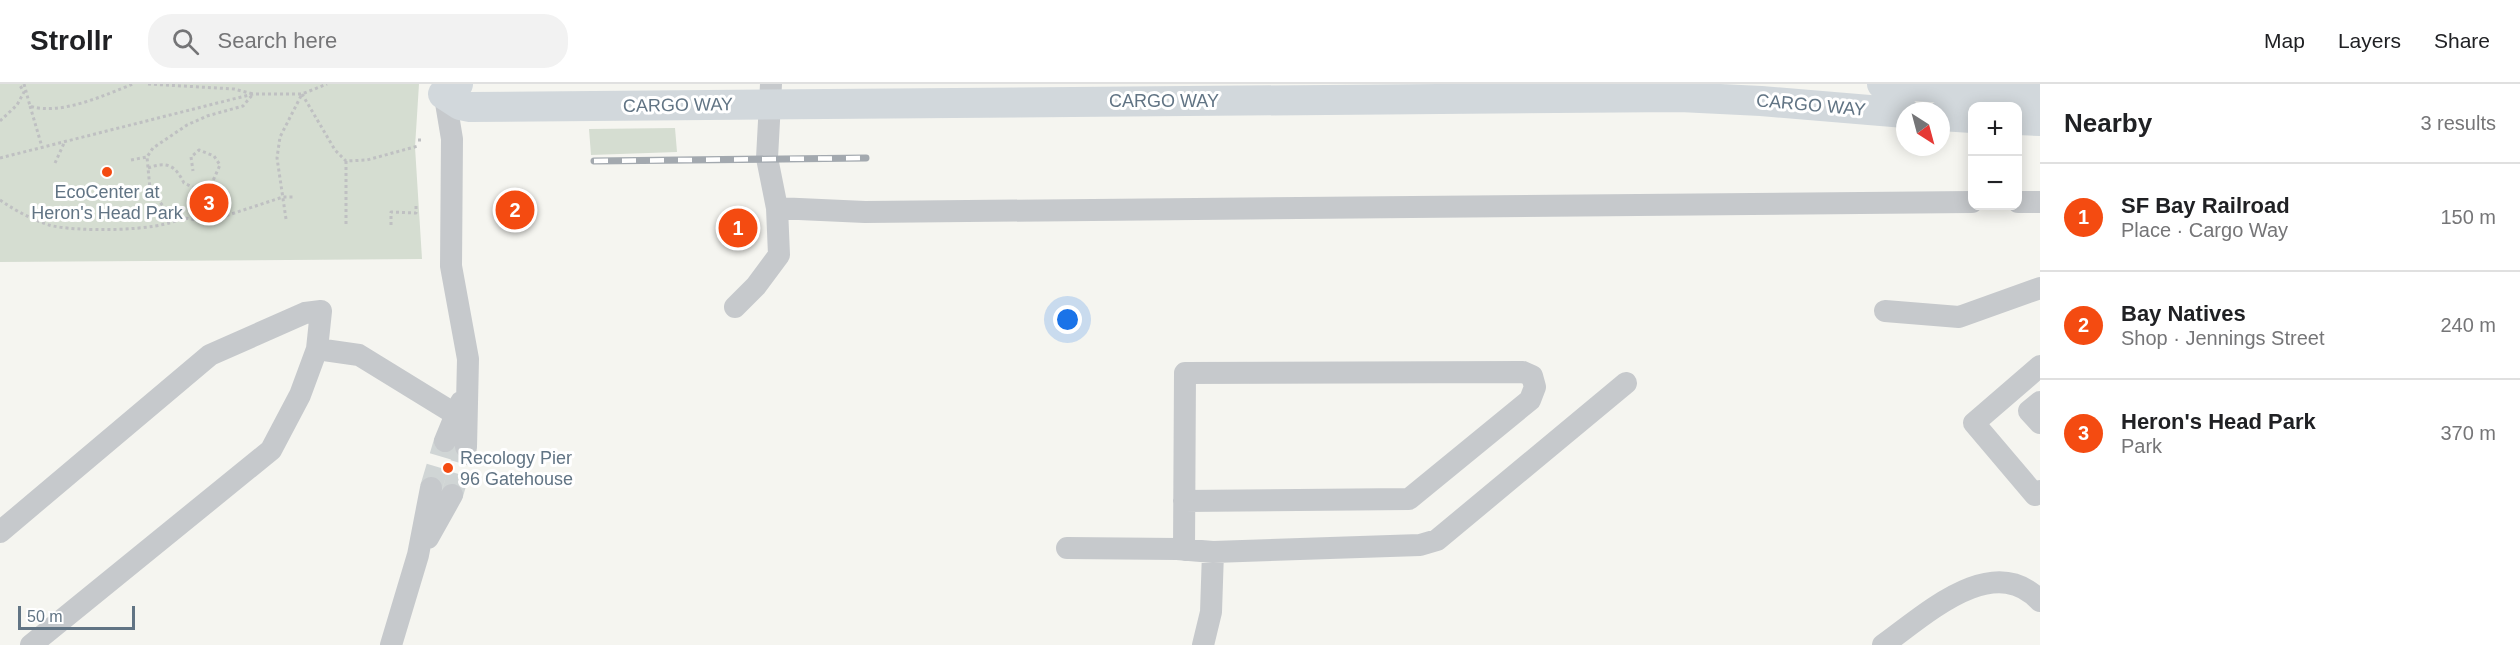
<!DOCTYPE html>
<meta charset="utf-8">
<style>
:root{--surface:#fff;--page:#f2f2f2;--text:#202124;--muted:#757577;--line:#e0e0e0;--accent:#f44b11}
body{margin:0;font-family:Helvetica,sans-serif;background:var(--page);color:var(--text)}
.controls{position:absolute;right:18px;top:18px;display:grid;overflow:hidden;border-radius:12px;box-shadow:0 3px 15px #0003}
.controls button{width:54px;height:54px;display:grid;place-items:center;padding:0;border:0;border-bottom:2px solid var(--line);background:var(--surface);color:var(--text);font:30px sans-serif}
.compass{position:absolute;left:1896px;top:18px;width:54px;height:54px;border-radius:50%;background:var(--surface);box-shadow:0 3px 15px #0003;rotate:144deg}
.scale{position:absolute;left:18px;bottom:15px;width:117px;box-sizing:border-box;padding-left:6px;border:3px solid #617484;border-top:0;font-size:16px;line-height:21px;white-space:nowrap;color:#617484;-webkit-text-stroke:4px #fff;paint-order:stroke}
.you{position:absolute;left:1068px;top:236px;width:21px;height:21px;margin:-15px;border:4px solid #fff;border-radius:50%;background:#1a73e8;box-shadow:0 0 0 9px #1a73e833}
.badge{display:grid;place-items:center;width:39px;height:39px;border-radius:50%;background:var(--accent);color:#fff;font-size:20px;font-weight:700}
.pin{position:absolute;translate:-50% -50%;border:3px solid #fff;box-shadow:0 2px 6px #0006}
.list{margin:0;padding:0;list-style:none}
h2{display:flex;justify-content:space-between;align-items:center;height:78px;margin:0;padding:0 24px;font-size:26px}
h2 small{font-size:20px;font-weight:400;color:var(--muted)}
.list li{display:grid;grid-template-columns:39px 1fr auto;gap:18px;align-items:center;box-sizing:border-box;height:108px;padding:0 24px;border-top:2px solid var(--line)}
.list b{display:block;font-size:22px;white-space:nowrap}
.list p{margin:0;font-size:20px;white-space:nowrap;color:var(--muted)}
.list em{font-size:20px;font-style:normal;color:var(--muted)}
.icon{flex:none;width:33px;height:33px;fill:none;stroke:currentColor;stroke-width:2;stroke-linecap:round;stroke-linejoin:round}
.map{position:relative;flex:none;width:2040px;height:561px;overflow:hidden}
header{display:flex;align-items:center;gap:36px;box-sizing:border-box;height:84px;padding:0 30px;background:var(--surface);border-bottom:2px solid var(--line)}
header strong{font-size:28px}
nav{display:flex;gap:33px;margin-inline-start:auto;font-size:21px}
.search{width:420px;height:54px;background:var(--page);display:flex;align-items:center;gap:15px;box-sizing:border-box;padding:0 21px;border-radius:24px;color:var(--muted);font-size:22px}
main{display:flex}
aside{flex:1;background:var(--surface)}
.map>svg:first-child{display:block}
.green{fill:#d5ddd1}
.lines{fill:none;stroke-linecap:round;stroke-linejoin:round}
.minor-tunnel{stroke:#d0d5d5;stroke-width:22;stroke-dasharray:22 11;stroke-linecap:butt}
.path{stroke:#bfc0c2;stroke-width:3;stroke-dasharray:3 3;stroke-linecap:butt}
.minor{stroke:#c6c9cc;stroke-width:22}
.major{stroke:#d2d8dc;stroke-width:30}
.rail-casing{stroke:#a3a9af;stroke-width:7}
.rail{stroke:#fff;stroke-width:4.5;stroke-dasharray:14;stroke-linecap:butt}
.poi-dot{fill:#f44b11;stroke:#fff;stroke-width:2}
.labels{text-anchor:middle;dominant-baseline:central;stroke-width:6;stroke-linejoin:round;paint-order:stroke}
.street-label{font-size:18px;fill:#617484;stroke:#fff}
.poi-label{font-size:18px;fill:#617484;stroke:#fff}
</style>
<header>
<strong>Strollr</strong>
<div class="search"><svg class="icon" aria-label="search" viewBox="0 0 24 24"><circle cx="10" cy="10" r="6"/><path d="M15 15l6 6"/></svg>Search here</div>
<nav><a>Map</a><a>Layers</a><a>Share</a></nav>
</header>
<main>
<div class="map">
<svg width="2040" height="561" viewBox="0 0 2040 561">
<rect width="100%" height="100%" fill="#f5f5f0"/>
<path class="green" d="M0,0H419L415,63L422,175L0,178Z
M675,44L677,68L591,71L589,45Z"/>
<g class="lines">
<path class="minor-tunnel" d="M431,404L445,357
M452,411L466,363"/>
<path class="path" d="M24,0L30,22C60,32 105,11 133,0
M148,0L234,5L253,10L243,22L207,32L187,41L153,64L147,73L150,105L163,122L170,128L180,133L201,137L216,135L283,113H295
M302,10L335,66L346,77L367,76L418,62
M30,22L42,63
M0,37L17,21L24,8L19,0
M418,56H421
M0,74L253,10H302L327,0
M131,76L147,73
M346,77V141
M55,79L65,57
M148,84C167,77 175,81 184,99L195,104L212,99L220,81L214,72L199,66L191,73L193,87
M0,116C16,127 31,135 49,141C73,148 161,148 181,134
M211,125L218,134
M286,135L277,74L280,53L302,10
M391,141V128L416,129V122"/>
<path class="minor" d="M443,1L452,55L451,182L468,275L466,363
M2018,118H2040
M777,124L865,128L1972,118
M735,223L756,202L779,171L777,124L767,74L771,0
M1885,227L1959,233L2040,204
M317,265L359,271L455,330
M2040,282L1974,339L2035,411L2040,407
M2040,318L2029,327L2040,339
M445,357L461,318
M0,448L210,271L305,229L321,227L317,265L300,311L271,366L31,561
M428,454L452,411
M1067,464L1177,465L1213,468L1211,528L1203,561
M1184,466L1185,289L1523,288L1532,292L1535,303L1530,316L1409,415L1184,417
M1213,468L1420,461L1437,456L1626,299
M391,561L418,471L431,404
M1883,561C1924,532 1993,466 2040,517"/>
<path class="major" d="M458,0L443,10L460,21L470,23L1680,13L1761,17L1905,29
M1882,0L2040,10
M1941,32L1972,34
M2018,36L2040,37"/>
<defs>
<path id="rail" d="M594,77L866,74"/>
</defs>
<use href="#rail" class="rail-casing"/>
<use href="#rail" class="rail"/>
</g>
<g class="poi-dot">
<circle cx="107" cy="88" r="6"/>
<circle cx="448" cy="384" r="6"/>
</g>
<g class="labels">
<g class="street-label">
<text x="1164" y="17">CARGO WAY</text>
<text transform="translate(678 21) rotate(-1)">CARGO WAY</text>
<text transform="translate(1811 21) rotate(5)">CARGO WAY</text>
</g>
<g class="poi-label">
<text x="107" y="108">EcoCenter at<tspan x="107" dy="21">Heron's Head Park</tspan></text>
<text x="460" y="374" text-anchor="start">Recology Pier<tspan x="460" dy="21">96 Gatehouse</tspan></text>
</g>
</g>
</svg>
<div class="controls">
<button>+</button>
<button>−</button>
</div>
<svg class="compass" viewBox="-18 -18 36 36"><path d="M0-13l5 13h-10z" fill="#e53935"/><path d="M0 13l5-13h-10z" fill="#757577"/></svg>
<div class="scale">50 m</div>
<div class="you"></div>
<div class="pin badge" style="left:738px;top:144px">1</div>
<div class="pin badge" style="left:515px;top:126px">2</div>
<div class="pin badge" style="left:209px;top:119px">3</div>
</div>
<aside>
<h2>Nearby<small>3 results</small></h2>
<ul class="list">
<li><span class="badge">1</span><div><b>SF Bay Railroad</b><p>Place · Cargo Way</p></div><em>150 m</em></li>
<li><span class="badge">2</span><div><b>Bay Natives</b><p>Shop · Jennings Street</p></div><em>240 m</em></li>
<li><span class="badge">3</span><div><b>Heron's Head Park</b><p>Park</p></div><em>370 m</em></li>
</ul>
</aside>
</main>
